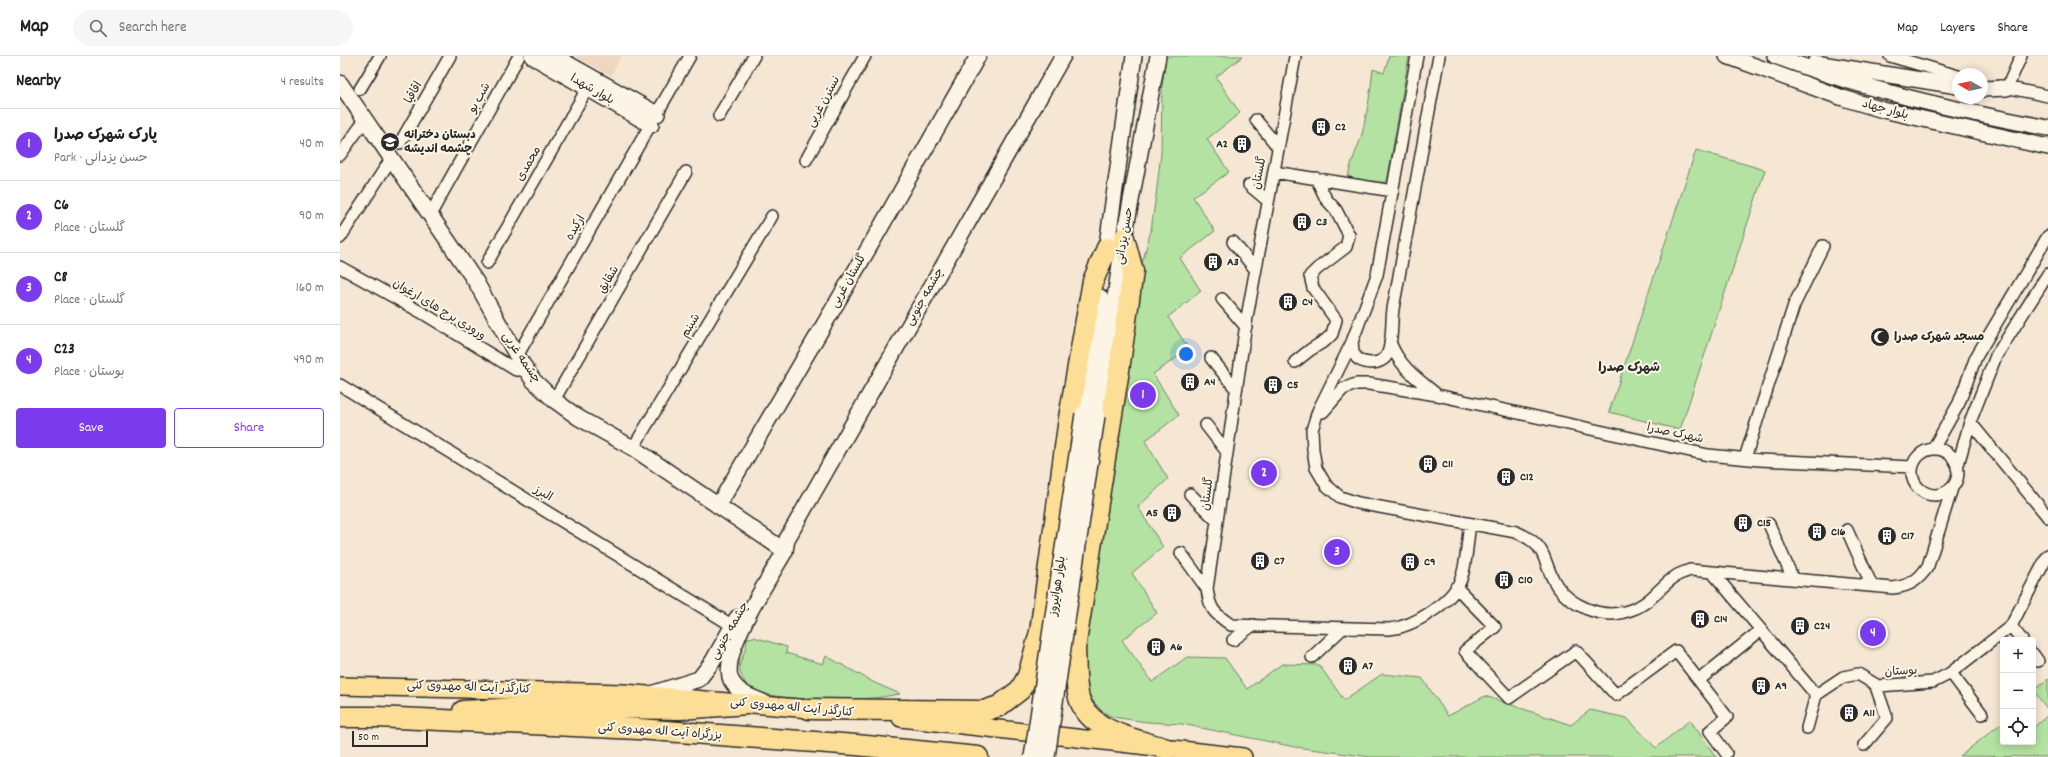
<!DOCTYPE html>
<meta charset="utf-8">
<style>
:root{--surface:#fff;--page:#f6f6f6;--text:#222;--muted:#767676;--line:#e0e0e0;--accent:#7c3aed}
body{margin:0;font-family:Dekko,"Playpen Sans Arabic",sans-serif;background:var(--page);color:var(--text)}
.controls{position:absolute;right:12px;bottom:12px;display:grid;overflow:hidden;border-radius:4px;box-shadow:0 2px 10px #0003}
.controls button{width:36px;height:36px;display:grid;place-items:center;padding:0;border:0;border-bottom:1px solid var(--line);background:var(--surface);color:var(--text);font:20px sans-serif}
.compass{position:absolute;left:1612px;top:12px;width:36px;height:36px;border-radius:50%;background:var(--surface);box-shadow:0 2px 10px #0003;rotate:279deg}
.scale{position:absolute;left:12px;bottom:10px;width:76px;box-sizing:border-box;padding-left:4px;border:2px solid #2b2b2b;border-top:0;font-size:11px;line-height:14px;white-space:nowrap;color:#2b2b2b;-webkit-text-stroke:3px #fcf5e5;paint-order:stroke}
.you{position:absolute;left:846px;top:298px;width:14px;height:14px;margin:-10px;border:3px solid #fff;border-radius:50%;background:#1a73e8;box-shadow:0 0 0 6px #1a73e833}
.badge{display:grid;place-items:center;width:26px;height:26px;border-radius:50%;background:var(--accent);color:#fff;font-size:13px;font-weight:700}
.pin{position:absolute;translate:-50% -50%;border:2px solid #fff;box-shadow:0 1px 4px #0006}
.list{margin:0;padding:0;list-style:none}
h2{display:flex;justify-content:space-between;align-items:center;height:52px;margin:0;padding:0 16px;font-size:17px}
h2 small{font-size:13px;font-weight:400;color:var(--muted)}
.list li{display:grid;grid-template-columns:26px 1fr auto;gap:12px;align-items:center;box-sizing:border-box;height:72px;padding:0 16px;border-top:1px solid var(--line)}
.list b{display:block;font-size:15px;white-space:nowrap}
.list p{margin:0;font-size:13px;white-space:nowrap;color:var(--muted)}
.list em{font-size:13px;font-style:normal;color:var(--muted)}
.actions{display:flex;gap:8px;padding:12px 16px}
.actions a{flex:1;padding:9px 0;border:1px solid var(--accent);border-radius:4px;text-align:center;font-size:14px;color:var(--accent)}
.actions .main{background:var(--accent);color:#fff}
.icon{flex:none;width:22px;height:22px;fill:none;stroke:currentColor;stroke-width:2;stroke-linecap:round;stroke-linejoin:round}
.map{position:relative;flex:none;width:1708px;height:701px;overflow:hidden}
header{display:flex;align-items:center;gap:24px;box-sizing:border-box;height:56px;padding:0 20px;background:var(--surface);border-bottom:1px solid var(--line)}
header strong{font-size:19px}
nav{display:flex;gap:22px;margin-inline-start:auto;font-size:14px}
.search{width:280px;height:36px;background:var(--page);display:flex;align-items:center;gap:10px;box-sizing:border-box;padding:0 14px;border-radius:22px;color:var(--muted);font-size:15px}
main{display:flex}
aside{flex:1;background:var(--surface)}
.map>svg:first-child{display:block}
.built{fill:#eed6bf}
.green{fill:#b3e2a2;stroke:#6f8666}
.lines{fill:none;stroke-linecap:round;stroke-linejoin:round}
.street-casing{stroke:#2b2b2b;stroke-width:14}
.secondary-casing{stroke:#2b2b2b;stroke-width:18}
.primary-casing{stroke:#2b2b2b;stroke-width:20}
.highway-casing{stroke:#2b2b2b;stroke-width:23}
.street{stroke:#fcf5e5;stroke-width:11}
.secondary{stroke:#fcf5e5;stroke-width:15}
.primary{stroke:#fcde96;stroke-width:17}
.highway{stroke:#fcde96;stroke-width:20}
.secondary-bridge-casing{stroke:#2b2b2b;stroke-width:18;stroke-linecap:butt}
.secondary-bridge{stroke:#fcf5e5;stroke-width:15}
.labels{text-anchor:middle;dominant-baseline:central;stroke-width:4;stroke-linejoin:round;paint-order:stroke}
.street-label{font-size:12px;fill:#2b2b2b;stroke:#fcf5e5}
.poi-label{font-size:12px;font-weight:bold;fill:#2b2b2b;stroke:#fcf5e5;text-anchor:start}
.neighbourhood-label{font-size:13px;font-weight:bold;fill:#2b2b2b;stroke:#fcf5e5}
</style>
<header>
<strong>Map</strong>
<div class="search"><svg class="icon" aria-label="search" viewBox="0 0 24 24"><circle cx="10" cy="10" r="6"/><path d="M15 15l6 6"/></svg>Search here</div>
<nav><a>Map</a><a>Layers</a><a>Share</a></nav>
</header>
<main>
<aside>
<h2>Nearby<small>4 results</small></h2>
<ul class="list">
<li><span class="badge">1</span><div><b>پارک شهرک صدرا</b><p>Park · حسن یزدانی</p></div><em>40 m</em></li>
<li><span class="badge">2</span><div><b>C6</b><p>Place · گلستان</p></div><em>90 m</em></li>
<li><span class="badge">3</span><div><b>C8</b><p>Place · گلستان</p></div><em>160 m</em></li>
<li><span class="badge">4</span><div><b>C23</b><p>Place · بوستان</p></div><em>490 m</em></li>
</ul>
<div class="actions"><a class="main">Save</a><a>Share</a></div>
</aside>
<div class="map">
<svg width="1708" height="701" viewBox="0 0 1708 701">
<rect width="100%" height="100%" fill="#f6e7d4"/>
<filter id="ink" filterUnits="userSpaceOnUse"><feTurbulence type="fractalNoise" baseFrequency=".025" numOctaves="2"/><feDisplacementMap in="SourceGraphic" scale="8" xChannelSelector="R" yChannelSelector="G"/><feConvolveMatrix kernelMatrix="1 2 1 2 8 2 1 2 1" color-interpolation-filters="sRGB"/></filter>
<g filter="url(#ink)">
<path class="built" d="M235,0H281L271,20Z"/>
<path class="green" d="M826,0H903L876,21L900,57L867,83L889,116L853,141L875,175L840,202L861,235L828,261L849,293L813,318L839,359L805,385L828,423L798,451L823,491L792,517L817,557L782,584L812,626L847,601L885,602L907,633L942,608L979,609L1004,644L1042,618L1082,622L1108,660L1145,640L1231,669L1250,654L1287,662L1316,692L1350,664L1376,701H1031L955,691L842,668L807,666L772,661L762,655L752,644L746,632L744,579L795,234L811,174L816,139L821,97L822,31Z
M1049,0H1069L1047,126C1034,127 1020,126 1008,120C1011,105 1018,92 1022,78C1027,56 1031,35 1033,13L1044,17Z
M1356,94L1425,114L1340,374L1269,356Z
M414,581L447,591L446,597L483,608L486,600L535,627L560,638C551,639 541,642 532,642C508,644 431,645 412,634C405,629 400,619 399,611C402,601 407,592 407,582Z
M1708,623V654L1693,634Z
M1708,659V701L1620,700L1663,666V686H1693V672Z"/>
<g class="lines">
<defs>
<path id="street" d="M1077,0L1037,219L1012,286L978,355L972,374L973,394L976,412L986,429L1000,441L1018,447L1176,476C1211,491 1200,504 1217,530C1230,549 1261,563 1284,556C1312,549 1316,533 1336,520C1340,517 1346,516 1350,514L1553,532C1570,530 1579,524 1588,510L1612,432
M1550,0L1618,20
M955,1L907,261L867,533C870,554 874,557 891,569L1049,573C1073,571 1112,547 1121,523C1127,507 1127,486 1130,468
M1660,30L1708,40
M1667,32L1681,0
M20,33L40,0
M379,60L414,0
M916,64L938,91
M60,87L110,0
M0,99L25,64
M466,104L525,0
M934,116L1053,135
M909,129L928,145
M90,159L179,0
M0,182L51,103
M893,186L915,213
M147,207L251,26
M0,211L86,259L176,314H186
M882,243L906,271
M1012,286C1013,289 1012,295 1014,298C1020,310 1043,310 1048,297C1053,283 1051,267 1053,253L1099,0
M1050,286C1059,310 1076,322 1095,337
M177,300L350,0
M871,302L896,333
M955,306L970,294L986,284L992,278L996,264L973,232L970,220L977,213L1006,191L1009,179L996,154L986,143L976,122
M0,329L393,570
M214,344L346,116
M983,356L1003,333L1016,328H1029L1097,339L1368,399L1420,404L1572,411
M1630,366L1708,461
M866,369L887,396
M293,392L432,160
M1572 416a23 23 0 1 1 46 0a23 23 0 1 1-46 0Z
M1593,393L1619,347L1636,301L1708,180
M1405,402L1454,249L1483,190
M1617,412L1630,366L1656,300L1708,218
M850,438L877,465
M1429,468L1453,523
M1507,474L1532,530
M841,497L867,533
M1372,516L1476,639L1503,621L1518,618L1538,630L1593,626L1609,618L1671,570L1708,499
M1116,531L1155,571L1125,595L1169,642L1236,595L1276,639L1336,595L1387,661L1370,675L1386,697
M1671,570L1682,584
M893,584L913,569
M1693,598L1698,605
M972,601L1003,572
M1611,617L1642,658
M1359,624L1421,574
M1467,672L1476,639
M1524,689L1547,662L1535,628"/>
<path id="secondary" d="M192,0L311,69
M214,0L317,58
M1387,0L1503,42L1543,54L1708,91
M1435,0C1525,34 1614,54 1708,72
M1475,7L1618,30
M0,27L136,226L177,300L193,324L214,344L239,362L293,392L445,495
M1642,33L1667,32
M765,203L794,0
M743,358L760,241
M757,360L784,182L818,0
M378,450L534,183L638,0
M311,638L359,623L373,605L397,562
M423,646C410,641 398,637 391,624C379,597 431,520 445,495L447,483L723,0"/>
<path id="primary" d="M0,630L284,637L481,654
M561,662L903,701"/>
<path id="highway" d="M784,182L793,215L779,314L735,593C736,609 735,627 739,642C750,677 797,683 827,693
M469,653L644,655L659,650L680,634L688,620L700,576L729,362L746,264L753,225L767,192
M123,655L202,651L340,653L407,648
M0,661H36L298,673L516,689L638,701"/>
</defs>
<use href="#street" class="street-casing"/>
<use href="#secondary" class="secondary-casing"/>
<use href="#primary" class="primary-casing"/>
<use href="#highway" class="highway-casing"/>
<use href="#street" class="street"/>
<use href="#secondary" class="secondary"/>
<use href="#primary" class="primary"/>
<use href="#highway" class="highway"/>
<defs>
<path id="secondary-bridge" d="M692,701L743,358
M707,701L757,360"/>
</defs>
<use href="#secondary-bridge" class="secondary-bridge-casing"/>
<use href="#secondary-bridge" class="secondary-bridge"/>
</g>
</g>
<defs>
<symbol id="building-disc" viewBox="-11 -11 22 22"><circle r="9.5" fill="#2b2b2b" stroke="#fcf5e5"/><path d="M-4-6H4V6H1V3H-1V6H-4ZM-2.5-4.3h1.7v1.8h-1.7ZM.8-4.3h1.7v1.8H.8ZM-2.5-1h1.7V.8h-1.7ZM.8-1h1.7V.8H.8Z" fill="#fff"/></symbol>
<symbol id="school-disc" viewBox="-11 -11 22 22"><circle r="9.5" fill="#2b2b2b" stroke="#fcf5e5"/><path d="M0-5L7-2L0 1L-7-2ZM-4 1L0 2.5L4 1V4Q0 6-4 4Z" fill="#fff"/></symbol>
<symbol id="mosque-disc" viewBox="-11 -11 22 22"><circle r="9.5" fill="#2b2b2b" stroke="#fcf5e5"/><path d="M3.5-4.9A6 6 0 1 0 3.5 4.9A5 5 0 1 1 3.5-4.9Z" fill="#fff"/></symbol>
</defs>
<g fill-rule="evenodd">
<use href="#building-disc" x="970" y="60" width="22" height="22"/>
<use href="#school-disc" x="39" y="75" width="22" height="22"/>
<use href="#building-disc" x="891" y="77" width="22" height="22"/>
<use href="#building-disc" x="951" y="155" width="22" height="22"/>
<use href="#building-disc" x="862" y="195" width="22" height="22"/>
<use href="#building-disc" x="937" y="235" width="22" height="22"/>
<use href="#mosque-disc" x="1529" y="270" width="22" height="22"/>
<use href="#building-disc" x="839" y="315" width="22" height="22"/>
<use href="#building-disc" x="922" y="318" width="22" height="22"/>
<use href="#building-disc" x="1077" y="397" width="22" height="22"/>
<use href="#building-disc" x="1155" y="410" width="22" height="22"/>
<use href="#building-disc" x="821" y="446" width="22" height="22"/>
<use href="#building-disc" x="1392" y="456" width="22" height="22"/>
<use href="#building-disc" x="1466" y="465" width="22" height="22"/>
<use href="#building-disc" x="1536" y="469" width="22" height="22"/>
<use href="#building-disc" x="909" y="494" width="22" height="22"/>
<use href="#building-disc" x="1059" y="495" width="22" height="22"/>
<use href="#building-disc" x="1153" y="513" width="22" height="22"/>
<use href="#building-disc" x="1349" y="552" width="22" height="22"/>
<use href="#building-disc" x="1449" y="559" width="22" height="22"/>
<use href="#building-disc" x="805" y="580" width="22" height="22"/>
<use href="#building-disc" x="997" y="599" width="22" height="22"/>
<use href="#building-disc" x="1410" y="619" width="22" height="22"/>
<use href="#building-disc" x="1498" y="646" width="22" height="22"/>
</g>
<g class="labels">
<g class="street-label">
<text transform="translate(252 34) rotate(30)">بلوار شهدا</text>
<text transform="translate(74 37) rotate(-60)">اقاقیا</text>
<text transform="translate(140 42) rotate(-61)">شب بو</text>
<text transform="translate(484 46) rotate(-61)">نسترن غربی</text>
<text transform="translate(1545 54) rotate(15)">بلوار جهاد</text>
<text transform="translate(189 108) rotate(-60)">محمدی</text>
<text transform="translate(920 117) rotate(-79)">گلستان</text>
<text transform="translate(236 172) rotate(-60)">ارکیده</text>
<text transform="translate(785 180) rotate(-80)">حسن یزدانی</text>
<text transform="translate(269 224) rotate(-60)">شقایق</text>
<text transform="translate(509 225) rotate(-60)">گلستان غربی</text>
<text transform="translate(585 241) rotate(-60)">چشمه جنوبی</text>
<text transform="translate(99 254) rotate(31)">ورودی برج های ارغوان</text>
<text transform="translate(351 270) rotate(-59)">شبنم</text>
<text transform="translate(181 302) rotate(56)">چشمه غربی</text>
<text transform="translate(1335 378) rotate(12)">شهرک صدرا</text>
<text transform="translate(203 438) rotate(31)">البرز</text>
<text transform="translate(868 438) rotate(-82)">گلستان</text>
<text transform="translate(718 530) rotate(-82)">بلوار هوانیروز</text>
<text transform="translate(390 575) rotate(-60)">چشمه جنوبی</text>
<text transform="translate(1561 616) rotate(-3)">بوستان</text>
<text transform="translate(129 632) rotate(2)">کنارگذر آیت اله مهدوی کنی</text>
<text transform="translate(452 652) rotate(5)">کنارگذر آیت اله مهدوی کنی</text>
<text transform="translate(320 676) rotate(4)">بزرگراه آیت اله مهدوی کنی</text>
</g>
<g class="poi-label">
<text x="995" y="71">C2</text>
<text x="64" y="79">دبستان دخترانه<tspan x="64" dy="14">چشمه اندیشه</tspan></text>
<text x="888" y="88" text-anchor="end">A2</text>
<text x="976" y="166">C3</text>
<text x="887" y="206">A3</text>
<text x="962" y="246">C4</text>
<text x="1554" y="281">مسجد شهرک صدرا</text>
<text x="864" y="326">A4</text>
<text x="947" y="329">C5</text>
<text x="1102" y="408">C11</text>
<text x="1180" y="421">C12</text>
<text x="818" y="457" text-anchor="end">A5</text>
<text x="1417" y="467">C15</text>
<text x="1491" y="476">C16</text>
<text x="1561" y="480">C17</text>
<text x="934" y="505">C7</text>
<text x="1084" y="506">C9</text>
<text x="1178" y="524">C10</text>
<text x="1374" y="563">C14</text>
<text x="1474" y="570">C24</text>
<text x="830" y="591">A6</text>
<text x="1022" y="610">A7</text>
<text x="1435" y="630">A9</text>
<text x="1523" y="657">A11</text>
</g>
<g class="neighbourhood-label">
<text x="1289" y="312">شهرک صدرا</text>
</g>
</g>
</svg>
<div class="controls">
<button>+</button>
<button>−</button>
<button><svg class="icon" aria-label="locate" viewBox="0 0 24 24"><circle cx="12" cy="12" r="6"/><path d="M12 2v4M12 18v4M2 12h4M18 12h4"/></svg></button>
</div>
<svg class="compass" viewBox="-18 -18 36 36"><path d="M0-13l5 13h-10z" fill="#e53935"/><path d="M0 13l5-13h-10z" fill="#767676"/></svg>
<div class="scale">50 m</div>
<div class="you"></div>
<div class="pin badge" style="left:803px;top:339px">1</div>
<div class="pin badge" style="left:924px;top:417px">2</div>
<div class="pin badge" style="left:997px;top:496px">3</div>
<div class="pin badge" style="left:1533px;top:577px">4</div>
</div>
</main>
